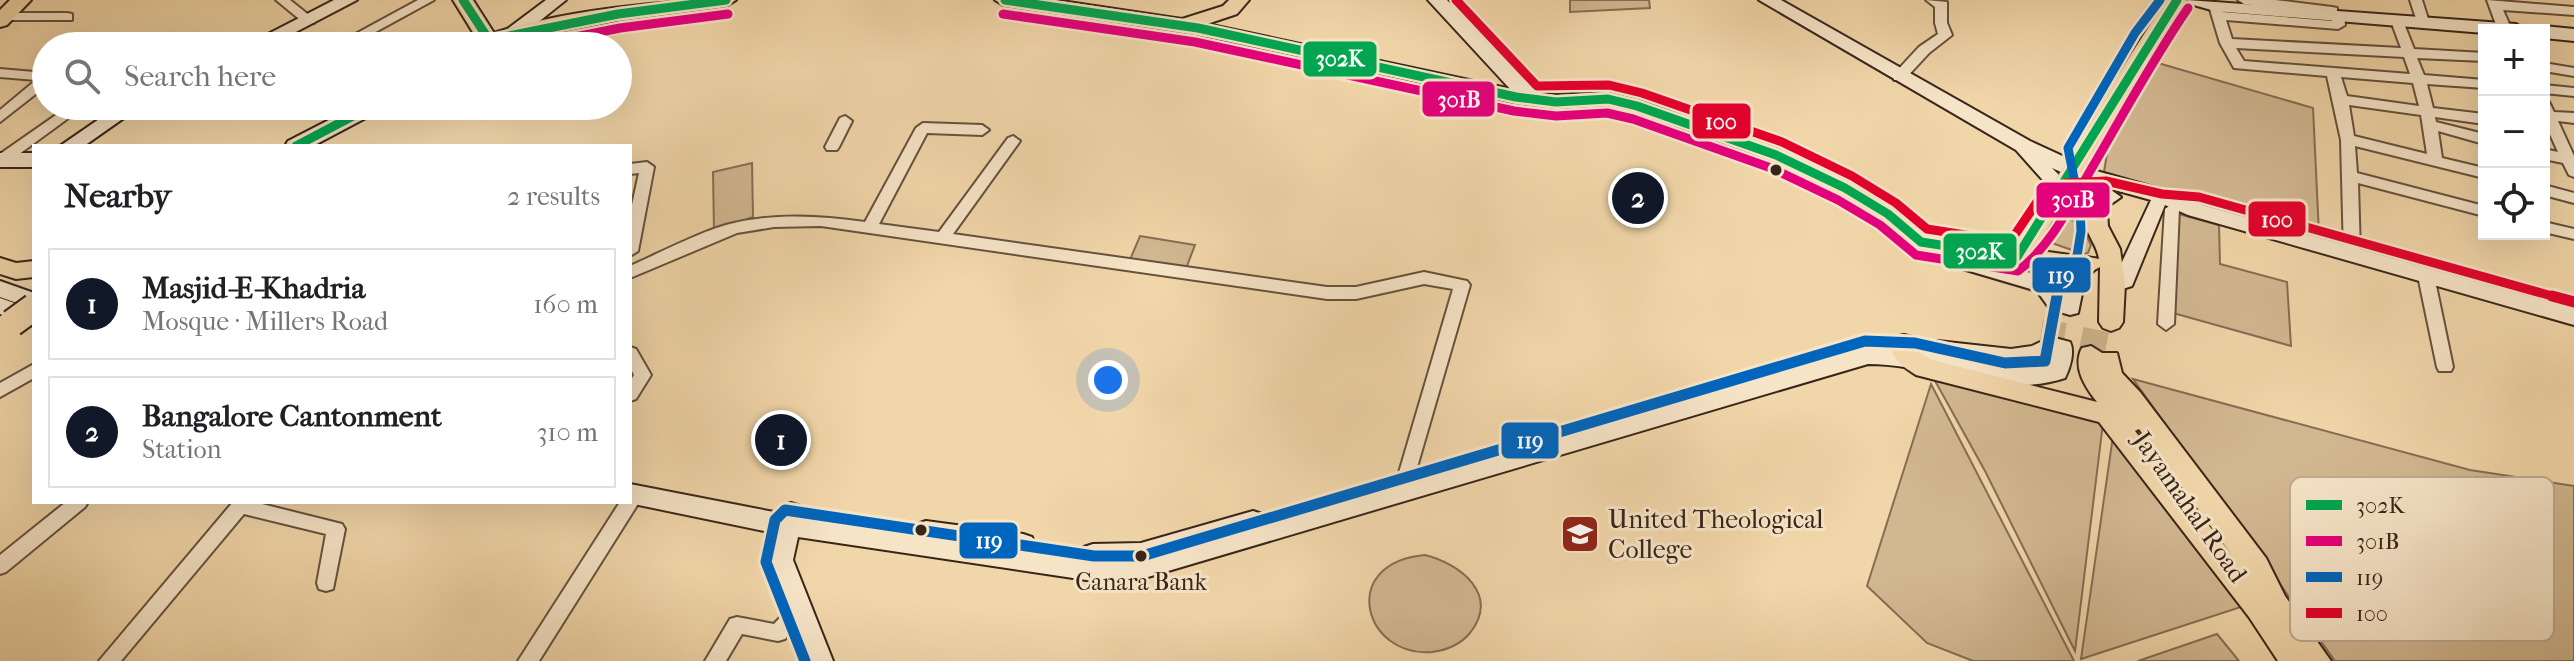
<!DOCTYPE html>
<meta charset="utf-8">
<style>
:root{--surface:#fff;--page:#f2f2f2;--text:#202124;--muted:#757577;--line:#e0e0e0;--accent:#111827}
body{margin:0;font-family:"IM FELL French Canon",serif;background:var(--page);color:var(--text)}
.controls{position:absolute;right:24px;top:24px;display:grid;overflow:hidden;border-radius:0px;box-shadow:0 8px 32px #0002}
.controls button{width:72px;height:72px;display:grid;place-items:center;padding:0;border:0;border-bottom:2px solid var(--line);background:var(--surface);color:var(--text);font:40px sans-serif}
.you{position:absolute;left:1108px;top:380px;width:28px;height:28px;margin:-20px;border:6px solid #fff;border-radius:50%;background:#1a73e8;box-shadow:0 0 0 12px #1a73e833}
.badge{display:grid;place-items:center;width:52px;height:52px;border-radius:50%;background:var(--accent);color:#fff;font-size:26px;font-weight:700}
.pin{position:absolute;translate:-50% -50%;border:4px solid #fff;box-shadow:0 2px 8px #0006}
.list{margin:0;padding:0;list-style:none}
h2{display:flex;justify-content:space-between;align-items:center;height:104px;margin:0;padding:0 32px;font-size:34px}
h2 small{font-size:26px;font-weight:400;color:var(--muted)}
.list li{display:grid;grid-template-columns:52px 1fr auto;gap:24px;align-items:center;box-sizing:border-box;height:112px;margin:0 16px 16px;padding:0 16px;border:2px solid var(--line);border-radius:0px}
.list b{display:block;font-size:30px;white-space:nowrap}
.list p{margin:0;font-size:26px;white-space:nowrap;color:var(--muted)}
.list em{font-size:26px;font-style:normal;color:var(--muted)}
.icon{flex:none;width:44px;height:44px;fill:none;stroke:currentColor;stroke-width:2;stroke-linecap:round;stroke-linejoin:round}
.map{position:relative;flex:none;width:2574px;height:661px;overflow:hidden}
.search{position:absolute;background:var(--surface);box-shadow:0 8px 32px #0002;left:32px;top:32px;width:600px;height:88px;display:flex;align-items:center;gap:20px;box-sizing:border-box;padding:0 28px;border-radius:44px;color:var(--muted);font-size:30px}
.panel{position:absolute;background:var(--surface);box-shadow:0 8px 32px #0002;left:32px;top:144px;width:600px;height:360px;border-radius:0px}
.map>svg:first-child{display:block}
.green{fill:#d2b891;stroke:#856e55;stroke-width:2}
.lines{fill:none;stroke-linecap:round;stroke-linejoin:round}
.secondary-tunnel{stroke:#ccb38c;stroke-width:24;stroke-dasharray:24 12;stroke-linecap:butt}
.primary-tunnel{stroke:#ccb38c;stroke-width:26;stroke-dasharray:26 13;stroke-linecap:butt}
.street-casing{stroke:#66513d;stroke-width:4}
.secondary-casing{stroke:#382519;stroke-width:4}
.primary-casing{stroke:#382519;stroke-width:4}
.street{fill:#f6e4c7;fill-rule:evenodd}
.secondary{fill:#f6e4c7;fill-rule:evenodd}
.primary{fill:#f1d6a9;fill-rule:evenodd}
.primary-bridge-casing{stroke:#382519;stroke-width:30;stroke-linecap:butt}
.primary-bridge{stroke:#f1d6a9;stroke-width:26}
.bus-1-casing{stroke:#f6e4c7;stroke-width:14}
.bus-2-casing{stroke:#f6e4c7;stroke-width:14}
.bus-3-far1-casing{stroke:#f6e4c7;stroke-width:14}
.bus-3-casing{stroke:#f6e4c7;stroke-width:17}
.bus-4-far1-casing{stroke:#f6e4c7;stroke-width:14}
.bus-4-casing{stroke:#f6e4c7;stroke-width:17}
.bus-1{stroke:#00a651;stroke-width:9}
.bus-2{stroke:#e5007d;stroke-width:9}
.bus-3-far1{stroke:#0065bd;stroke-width:9}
.bus-3{stroke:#0065bd;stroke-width:11}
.bus-4-far1{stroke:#e4002b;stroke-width:9}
.bus-4{stroke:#e4002b;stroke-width:11}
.bus-dot{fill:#382519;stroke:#f6e4c7;stroke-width:3}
.labels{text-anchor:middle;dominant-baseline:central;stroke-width:6;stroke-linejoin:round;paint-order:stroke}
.bus-label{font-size:24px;fill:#382519;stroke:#f6e4c7}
.street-label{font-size:26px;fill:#382519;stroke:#f6e4c7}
.poi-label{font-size:26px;fill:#382519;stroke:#f6e4c7;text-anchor:start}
.key{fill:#f6e4c7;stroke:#bdab93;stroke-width:2}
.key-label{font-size:22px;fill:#382519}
.line-badge{stroke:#f6e4c7;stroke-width:3}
.badge-label{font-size:22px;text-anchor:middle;font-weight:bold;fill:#fff}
</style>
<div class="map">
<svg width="2574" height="661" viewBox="0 0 2574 661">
<rect width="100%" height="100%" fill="#f1d6a9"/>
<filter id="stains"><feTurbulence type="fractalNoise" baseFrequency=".0025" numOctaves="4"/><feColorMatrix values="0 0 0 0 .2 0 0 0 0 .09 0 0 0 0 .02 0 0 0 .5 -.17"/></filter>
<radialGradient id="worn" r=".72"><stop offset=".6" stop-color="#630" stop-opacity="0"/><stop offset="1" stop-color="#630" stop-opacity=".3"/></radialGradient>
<path class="green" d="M1570,0H1649L1650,8L1570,12Z
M2158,63L2313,108L2319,234L2104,172L2108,147Z
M752,163L753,217L714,231L713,172Z
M2175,213L2219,225L2220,264L2287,282L2291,346L2173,313Z
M2062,216L2081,224L2091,245L2088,253L2083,254L2046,241Z
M1140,236L1195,245L1185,271L1129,262Z
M1934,379L2103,423L2075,651L1985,471Z
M2133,379L2470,470L2574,486V661H2335Z
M1931,384L2074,661H1973L1927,643L1867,586Z
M2114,429L2244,606L2081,659Z
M1425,555C1461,564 1500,595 1470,633C1460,645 1447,650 1432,652C1364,658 1337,563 1425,555Z
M2217,634L2239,661H2138Z"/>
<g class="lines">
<path class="secondary-tunnel" d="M2051,345L2058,303"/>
<path class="primary-tunnel" d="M2091,355L2099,317"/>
<defs>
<path id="street" d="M276,0H290L315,20L314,23H304Z
M418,0H434L350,46L337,44Z
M1926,0L1947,2V23L1952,35L1929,53L1904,80H1894V74L1919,47L1938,34L1935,23V7Z
M2238,0H2275L2332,7L2337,8V12L2344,13L2345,25L2338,29L2226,20L2232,39L2401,48L2391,21L2397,17L2403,21L2414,49L2484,53V61L2417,58L2424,75L2484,80V88L2427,84L2433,108L2484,114V124L2435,117L2436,122L2484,134V144L2438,131L2442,158L2484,168V178L2355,146L2357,173L2484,206V216L2358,183L2360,254L2357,258H2347L2344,254L2341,140L2327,76L2234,68L2220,43L2209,6L2215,2L2220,3L2223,12L2332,21L2334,15L2244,4ZM2236,48L2404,57L2410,74L2244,61ZM2341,77L2413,83L2419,106L2347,96ZM2349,105L2421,115L2427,154L2354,136Z
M2410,0H2422L2429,22L2428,25H2418Z
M2487,0L2574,7V15L2503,10L2512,30H2498Z
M67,13L72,14V20H0V14L4,13Z
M2544,63L2574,68V76L2544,71Z
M0,69L46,73V86L0,122V110L36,80L0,77Z
M2544,85L2574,88V96L2544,93Z
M2544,101L2549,102L2554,112L2574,113V123L2558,121L2574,156V177L2569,175L2563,163L2544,159V149L2558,152L2544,121Z
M69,106H85L7,163L0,164V154Z
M182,106H200L183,116L176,111Z
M845,116L852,121L839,147L837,150H827L825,147L840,118Z
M923,123L982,125L989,130L982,135L927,133L879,224L939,232L1008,138L1013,136L1020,141L953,234L1327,287H1356L1424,272L1467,281L1470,285L1413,481L1407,483L1401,481L1398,476L1453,289L1424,284L1356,299H1327L821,226L774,227L737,233L630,278V266C660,253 705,229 734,223C778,213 821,216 865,222L916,128Z
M647,162L654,167L638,251L630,256V214L639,173L630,174V164Z
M2544,185L2574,193V203L2544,195Z
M2172,204L2179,209L2174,324L2166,330L2158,324L2165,209Z
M2544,222L2574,229V239L2544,232Z
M2426,270L2434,276L2453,367L2451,371H2439L2437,367L2418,276Z
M630,347L636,349L651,375L636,399L630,401V381L634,375L630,367Z
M34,364V378L0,397V383Z
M630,495L636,497L639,502L636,507L539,661H518L620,502H630Z
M66,502H88L85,507L6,572L0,574V555Z
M233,502H254L342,524L345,529L333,589L326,591L319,589L317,583L326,534L244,514L121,661H99Z
M800,602L807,604L809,610L785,639L778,641L742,634L726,661H705L730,619L737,617L774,624L793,604Z"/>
<path id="secondary" d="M334,0H357L269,46H245Z
M546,0H566L522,35L524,40L521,44H509L503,34L506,30Z
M1428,0H1447L1537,95L1539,99L1537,103H1523Z
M1759,0H1781L2030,141L2093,170L2188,197L2202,205L2574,309V325L2188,215L2165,205L2132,286L2113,292L2105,290L2102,284L2105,278L2116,275L2151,200L2079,180L2052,168L2074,190H2111L2121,197L2111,204L2086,202L2107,226L2104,231C2088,236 2078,219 2067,207L2050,213L2043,211L2040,206L2043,201L2057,196L2016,150Z
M2187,0L2516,24L2525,30H2484V33L2215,11L2190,4Z
M2544,26L2574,29V41L2544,38V30H2536Z
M118,106H141L84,146H60Z
M0,153H34V167H0Z
M1921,235L1953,251L2052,279L2062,290C2065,272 2076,252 2097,259L2101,264L2085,279L2078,313L2070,315L2050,309L2037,291L1939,262L1914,247L1911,242L1914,237Z
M0,281L34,293V309L0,297Z
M0,298L34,310V326L0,314Z
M2051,337L2070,342C2075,352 2070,368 2065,378C1998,400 1935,364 1868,364L1131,582L1093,581L798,537L793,560L833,661H807L767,560L774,533L624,502H630V484L779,513L782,506L791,503L800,506L802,517L915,533L917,524L926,521L1023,534L1032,537L1035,545L1033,550L1082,557L1084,547L1093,544L1141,543L1253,511L1262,514L1265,521L1868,346L1928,352L1930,343L1938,341L2011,349L2032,346ZM2049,357L2047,366C2025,372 2002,369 1980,364L2011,366Z"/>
<path id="primary" d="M10,0H31L7,25L0,27V10Z
M453,0H473L494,33C565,10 661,0 736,0L726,6L618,20L516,39L502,46H465L477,39Z
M995,0H1055L1182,19L1223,6L1229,0H1249L1237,14L1207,24L1516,90L1556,95L1608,92L1705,121L1784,150L1853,183L1896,208L1928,235L2011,248C2068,167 2110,81 2167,0H2187L2145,63L2092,155L2106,195L2108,226L2120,249L2125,284L2123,322L2119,328L2111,331L2103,328L2099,322L2100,267L2090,272L1980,261L1921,250L1913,248L1880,220L1837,193L1768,160L1691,131L1607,106L1556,109L1516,104C1346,65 1178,26 1005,6ZM2079,179C2084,195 2082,212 2086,227C2090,239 2097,246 2099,259L2034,250Z
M356,106H382L379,111L313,146H285L288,141Z
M0,258L16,263L34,261V277L16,279L0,274Z
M1904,335L1913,337L1917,351L1932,360L2097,402C2085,387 2072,367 2082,348L2091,346L2102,353H2117L2122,373L2140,392L2266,558L2285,596L2331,661H2278L2249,617L2099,422L1916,375C1902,366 1885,356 1895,337ZM2139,429L2232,555L2135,431Z"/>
</defs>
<use href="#street" class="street-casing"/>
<use href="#secondary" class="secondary-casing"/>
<use href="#primary" class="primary-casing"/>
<use href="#street" class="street"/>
<use href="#secondary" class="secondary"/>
<use href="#primary" class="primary"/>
<defs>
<path id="primary-bridge" d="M12,323L34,307"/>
</defs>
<use href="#primary-bridge" class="primary-bridge-casing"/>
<use href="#primary-bridge" class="primary-bridge"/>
<defs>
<path id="bus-1" d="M463,0L489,40L618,14L726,0
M1005,0L1198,28L1516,97L1556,102L1608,99L1637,106L1776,155L1845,188L1888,214L1921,242L2017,257L2177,0
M296,146L372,106"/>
<path id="bus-2" d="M1003,14L1195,42L1514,111L1556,116L1607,113L1633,119L1771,168L1838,200L1880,225L1916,255L2018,271C2051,246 2072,202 2093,166C2124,113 2153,59 2188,8
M530,46L620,28L728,14"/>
<path id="bus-3-far1" d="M2057,298L2062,271L2077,256L2081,231L2080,209L2068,148L2135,33L2160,0"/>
<path id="bus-3" d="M805,661L766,562L775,520L785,510L1094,556H1142L1865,341L1915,343L2005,363L2045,361L2057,296"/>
<path id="bus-4-far1" d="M1456,0L1537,86L1609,85L1642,93L1782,142L1852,176L1896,203L1927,229L2010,242L2039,199L2066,183L2106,181L2162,194L2199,197L2559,298"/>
<path id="bus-4" d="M2552,296L2574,302"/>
</defs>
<use href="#bus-1" class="bus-1-casing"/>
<use href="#bus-2" class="bus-2-casing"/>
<use href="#bus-3-far1" class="bus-3-far1-casing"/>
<use href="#bus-3" class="bus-3-casing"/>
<use href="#bus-4-far1" class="bus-4-far1-casing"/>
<use href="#bus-4" class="bus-4-casing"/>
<use href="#bus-1" class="bus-1"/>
<use href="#bus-2" class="bus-2"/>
<use href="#bus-3-far1" class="bus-3-far1"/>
<use href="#bus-3" class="bus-3"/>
<use href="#bus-4-far1" class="bus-4-far1"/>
<use href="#bus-4" class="bus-4"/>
</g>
<defs>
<symbol id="university-square" viewBox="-11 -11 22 22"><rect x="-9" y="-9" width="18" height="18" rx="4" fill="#8f2418" stroke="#f6e4c7"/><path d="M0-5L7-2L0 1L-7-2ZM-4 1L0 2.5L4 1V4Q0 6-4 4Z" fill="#fff"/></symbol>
</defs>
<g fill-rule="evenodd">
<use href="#university-square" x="1558" y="512" width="44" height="44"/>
</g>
<g class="bus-dot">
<circle cx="1776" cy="170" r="7"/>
<circle cx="921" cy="530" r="7"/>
<circle cx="1141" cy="556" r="7"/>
</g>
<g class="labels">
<g class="bus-label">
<text x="1141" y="582">Canara Bank</text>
</g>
<g class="street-label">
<text transform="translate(2190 507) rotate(55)">Jayamahal Road</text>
</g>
<g class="poi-label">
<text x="1608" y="519">United Theological<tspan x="1608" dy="30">College</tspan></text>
</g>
</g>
<rect x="2290" y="477" width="264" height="164" rx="12" class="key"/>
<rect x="2306" y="500" width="36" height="10" fill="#00a651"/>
<rect x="2306" y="536" width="36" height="10" fill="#e5007d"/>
<rect x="2306" y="572" width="36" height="10" fill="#0065bd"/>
<rect x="2306" y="608" width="36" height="10" fill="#e4002b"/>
<g class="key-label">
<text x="2356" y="513">302K</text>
<text x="2356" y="549">301B</text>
<text x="2356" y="585">119</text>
<text x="2356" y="621">100</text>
</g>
<g class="line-badge">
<rect x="1302" y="40" width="76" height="38" rx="8" fill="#00a651"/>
<rect x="1421" y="80" width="75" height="38" rx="8" fill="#e5007d"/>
<rect x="1691" y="102" width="61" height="38" rx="8" fill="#e4002b"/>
<rect x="2035" y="181" width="76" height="38" rx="8" fill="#e5007d"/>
<rect x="2247" y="200" width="60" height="38" rx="8" fill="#e4002b"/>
<rect x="1942" y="232" width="76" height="38" rx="8" fill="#00a651"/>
<rect x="2031" y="256" width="61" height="38" rx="8" fill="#0065bd"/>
<rect x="1500" y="421" width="60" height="39" rx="8" fill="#0065bd"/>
<rect x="958" y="521" width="61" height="39" rx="8" fill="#0065bd"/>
</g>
<g class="badge-label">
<text x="1340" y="66">302K</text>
<text x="1459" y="107">301B</text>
<text x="1721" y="129">100</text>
<text x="2073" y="207">301B</text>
<text x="2277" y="227">100</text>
<text x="1980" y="259">302K</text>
<text x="2061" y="283">119</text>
<text x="1530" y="448">119</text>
<text x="989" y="548">119</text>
</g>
<rect width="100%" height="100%" filter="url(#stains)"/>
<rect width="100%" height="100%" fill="url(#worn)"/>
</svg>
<div class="controls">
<button>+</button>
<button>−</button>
<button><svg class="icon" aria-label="locate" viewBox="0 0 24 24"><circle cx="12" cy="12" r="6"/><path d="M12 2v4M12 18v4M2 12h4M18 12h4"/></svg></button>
</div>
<div class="you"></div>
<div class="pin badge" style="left:781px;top:440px">1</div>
<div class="pin badge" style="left:1638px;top:198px">2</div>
<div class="search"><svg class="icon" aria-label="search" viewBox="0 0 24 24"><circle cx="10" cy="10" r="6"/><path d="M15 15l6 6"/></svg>Search here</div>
<section class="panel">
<h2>Nearby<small>2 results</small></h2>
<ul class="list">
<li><span class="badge">1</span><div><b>Masjid-E-Khadria</b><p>Mosque · Millers Road</p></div><em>160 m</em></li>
<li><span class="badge">2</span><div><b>Bangalore Cantonment</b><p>Station</p></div><em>310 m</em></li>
</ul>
</section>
</div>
